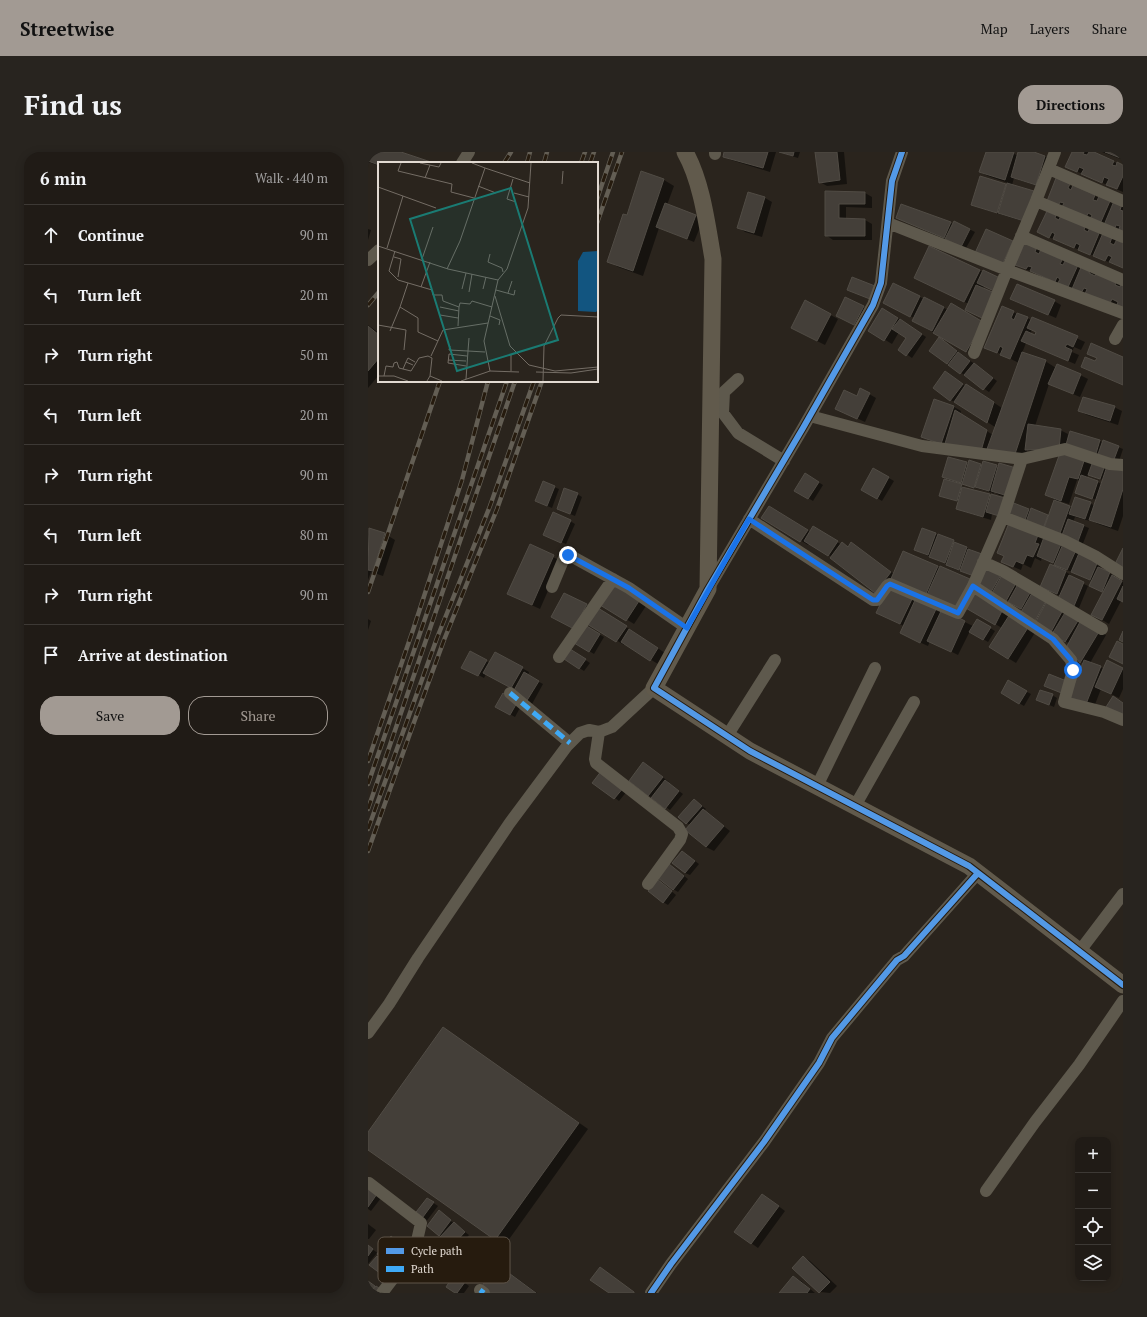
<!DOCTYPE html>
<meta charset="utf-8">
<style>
:root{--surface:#201b16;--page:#28241f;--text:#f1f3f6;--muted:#a2a1a1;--line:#3d3935;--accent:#a29a93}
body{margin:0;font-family:"PT Serif",serif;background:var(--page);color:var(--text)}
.controls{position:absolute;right:12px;bottom:12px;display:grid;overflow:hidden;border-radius:8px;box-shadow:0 2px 10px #0003}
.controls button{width:36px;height:36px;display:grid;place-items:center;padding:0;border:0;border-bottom:1px solid var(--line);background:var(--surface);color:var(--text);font:20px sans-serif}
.stop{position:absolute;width:12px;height:12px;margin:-9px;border:3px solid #1a73e8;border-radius:50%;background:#fff}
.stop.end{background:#1a73e8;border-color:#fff;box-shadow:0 1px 4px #0008}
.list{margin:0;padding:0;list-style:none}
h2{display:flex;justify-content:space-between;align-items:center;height:52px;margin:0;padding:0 16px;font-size:17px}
h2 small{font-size:13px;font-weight:400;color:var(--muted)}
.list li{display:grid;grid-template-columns:26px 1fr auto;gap:12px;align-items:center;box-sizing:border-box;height:60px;padding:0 16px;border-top:1px solid var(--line)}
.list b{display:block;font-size:15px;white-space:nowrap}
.list em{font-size:13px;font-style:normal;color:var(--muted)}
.actions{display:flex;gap:8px;padding:12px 16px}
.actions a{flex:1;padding:9px 0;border:1px solid var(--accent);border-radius:16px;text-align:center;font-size:14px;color:var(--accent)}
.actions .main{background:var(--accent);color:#111}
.icon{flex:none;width:22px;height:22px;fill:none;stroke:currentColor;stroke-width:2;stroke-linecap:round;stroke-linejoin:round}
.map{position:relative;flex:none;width:755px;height:1141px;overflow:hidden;border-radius:16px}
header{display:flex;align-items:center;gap:24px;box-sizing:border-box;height:56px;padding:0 20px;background:var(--accent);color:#111}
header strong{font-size:19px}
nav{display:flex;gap:22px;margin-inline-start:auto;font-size:14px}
.intro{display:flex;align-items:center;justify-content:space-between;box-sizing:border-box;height:96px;padding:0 24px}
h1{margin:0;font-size:28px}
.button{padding:10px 18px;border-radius:16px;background:var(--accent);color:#111;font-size:14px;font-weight:700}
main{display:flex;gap:24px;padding:0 24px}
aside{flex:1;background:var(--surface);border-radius:16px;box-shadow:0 2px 10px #0003}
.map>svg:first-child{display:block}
.shadow{fill:#0007;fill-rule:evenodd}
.building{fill:#443f39;stroke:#514c45}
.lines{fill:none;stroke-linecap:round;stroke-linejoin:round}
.street{stroke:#5e594d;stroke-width:12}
.secondary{stroke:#615a4c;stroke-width:17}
.rail-casing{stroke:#635e54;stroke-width:4.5}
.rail{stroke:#261b0e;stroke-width:3;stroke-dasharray:9;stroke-linecap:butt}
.quiet{stroke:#3fa9f5;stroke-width:5;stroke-dasharray:10 5;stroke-linecap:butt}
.cycleway-casing{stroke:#261b0e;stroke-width:8}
.cycleway{stroke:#5399e6;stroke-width:6}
.route{stroke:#1a73e8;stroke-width:5}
.inset-road{fill:none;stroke:#746d65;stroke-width:1}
.view{fill:#1a7b73;fill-opacity:0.15;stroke:#1a7b73;stroke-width:2}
.inset-edge{fill:none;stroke:#e2dad2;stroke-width:2}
.key{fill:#261b0e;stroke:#5e5449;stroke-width:1}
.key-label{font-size:11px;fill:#e2dad2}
</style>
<header>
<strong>Streetwise</strong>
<nav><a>Map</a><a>Layers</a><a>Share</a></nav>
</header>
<div class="intro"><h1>Find us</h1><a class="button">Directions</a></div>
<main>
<aside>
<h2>6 min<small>Walk · 440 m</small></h2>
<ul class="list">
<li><svg class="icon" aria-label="ahead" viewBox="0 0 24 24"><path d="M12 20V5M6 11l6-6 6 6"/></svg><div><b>Continue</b></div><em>90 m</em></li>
<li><svg class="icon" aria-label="left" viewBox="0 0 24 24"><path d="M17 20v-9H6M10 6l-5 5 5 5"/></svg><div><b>Turn left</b></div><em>20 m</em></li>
<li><svg class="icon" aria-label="right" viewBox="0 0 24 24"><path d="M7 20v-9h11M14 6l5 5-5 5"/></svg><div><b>Turn right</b></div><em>50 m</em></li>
<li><svg class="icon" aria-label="left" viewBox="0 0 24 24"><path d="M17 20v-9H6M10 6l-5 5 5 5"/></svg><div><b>Turn left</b></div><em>20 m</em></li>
<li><svg class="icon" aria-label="right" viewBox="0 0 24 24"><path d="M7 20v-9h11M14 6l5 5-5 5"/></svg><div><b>Turn right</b></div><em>90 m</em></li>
<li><svg class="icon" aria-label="left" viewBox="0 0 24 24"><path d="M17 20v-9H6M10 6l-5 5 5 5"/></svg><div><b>Turn left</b></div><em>80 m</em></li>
<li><svg class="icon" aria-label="right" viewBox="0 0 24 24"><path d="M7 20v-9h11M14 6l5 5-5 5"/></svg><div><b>Turn right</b></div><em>90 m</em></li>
<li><svg class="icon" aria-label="arrive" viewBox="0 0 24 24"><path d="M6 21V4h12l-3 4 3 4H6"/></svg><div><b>Arrive at destination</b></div></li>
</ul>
<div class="actions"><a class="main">Save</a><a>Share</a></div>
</aside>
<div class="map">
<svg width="755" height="1141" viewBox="0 0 755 1141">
<rect width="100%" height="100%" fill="#2a241d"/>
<path class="shadow" d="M0,0H31L62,11H11V14L0,10Z
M357,0H408L402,20L363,8L356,4Z
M411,0H432L430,6Z
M448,0H476L479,32L459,34L452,30Z
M619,0H643L650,4L651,0H662L677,4L684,9L676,36L651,28L646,26L644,33L664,72L612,56L604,52L613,25L640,34V31L620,24L612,20Z
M705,0H723L755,14V40L699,15Z
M734,0H755V8Z
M274,21L296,28L306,34L299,53L328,64L335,68L326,90L291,76L275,124L250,115L240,109L259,64Z
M701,33L746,52L755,54V81L687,53Z
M458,40L497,41L504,45V56L478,55V67L497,68L504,72V88H465L458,83Z
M381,41L397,46L404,50L394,85L377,80L370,75Z
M680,58L755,90V116L678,84Z
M530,66L582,71L586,72L587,70L607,80L598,96Z
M0,77L3,78L0,88Z
M658,91L755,132V159L648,113Z
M611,118L615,120L616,134L615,137L634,146L624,170L598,158L601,152L558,132Z
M526,132L556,147L557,146L580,158L622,175L606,203L552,173L546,166L524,155Z
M643,147L686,149L693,153L688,166Z
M437,149L470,167L457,193L431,180Z
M495,155L500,158L491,175L473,166Z
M635,156L664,168V166L717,190L713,198L706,195L704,200L711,203L707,212L658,191L654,201L677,209L688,216L712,223L720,227L712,245L681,232L667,274L692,278L700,282L699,288L732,289L735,291V289L755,297L750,312L755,320V364L750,379L730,372L722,368V369L707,365L705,370L721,376L714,394L645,363L644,351L681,364L687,348L679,343L693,301L666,302L659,298L656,309L562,289L554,285L567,249L586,255L593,259L592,262L625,283L627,275L588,250V251L583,248L566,236L582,223L597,234L605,237L634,256L651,211L618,195ZM664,178L669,180L668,184L662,182ZM720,322L735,328L734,332L719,326ZM709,328L712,329L713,343L729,348L727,354L722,351L704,356L691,351V349L701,352Z
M522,161L558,185L544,206L531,197L539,186L531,180L524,192L501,178Z
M0,173L11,181V223L0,236Z
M576,189L629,229L621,240L579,211Z
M720,201L755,206V233L714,215L728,210L729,206Z
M501,242L508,246L497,270L476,260L489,245Z
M746,255L754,259L750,273L719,263L711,259Z
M581,306L601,312L602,309L615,314H628L655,321L647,347L631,343L626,340L625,343L636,366L624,362L623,368L597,360L589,356L591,350L572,343L583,329L575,325ZM591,331L625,341L624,345L598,337Z
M505,317L526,329L514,349L494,337Z
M437,322L455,333L445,349L427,338Z
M186,335L191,337L184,356L168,349Z
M209,342L214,345L207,364L190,357Z
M401,356L443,380L446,376L474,393V392L480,395L483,391L526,422L570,415L668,479L648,511L622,495L634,476L598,455L574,459L605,474L609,468L627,479L620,490L602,479L590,503L562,489L560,494L540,485L536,474L517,465V445L464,405L441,391L440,393L395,366Z
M202,369L207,372L198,392L181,385Z
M641,373L692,393L734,413L732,417L747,424L746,425L755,430V450L753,449L741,472L724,462L736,440L727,436L724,429L692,415L690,412L674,405L673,409L667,406L663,416L655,412L653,418L634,410L637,405L630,401Z
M2,377L17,382L27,388L15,424L3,420L0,428V382Z
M567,382L585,389L589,392L604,398L611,426L584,416L579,413V412L547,398Z
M162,394L193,409L172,457L140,442Z
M620,414L738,483L722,511L736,517L739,510L755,517V537L751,546L733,537L726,555L710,549L715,512L713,510L701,493L702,492L685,482L669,469L654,460L655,457L610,431Z
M682,414L698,420L703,423L702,425L720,434L711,456L696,449L693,444L678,438Z
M246,434L278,454L266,472L234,452Z
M218,453L225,457L217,474L236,485L226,502L208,491L214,480L192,469Z
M237,461L297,501L290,512L257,492L256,493L221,471Z
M0,467L3,469L0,478Z
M102,501L122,511L127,501L161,520L160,524L175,532L164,552L147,538L118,522L116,526L95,515Z
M207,501L222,511L216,519L197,507Z
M640,530L663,542L656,554L634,541Z
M684,543L689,546L686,555L670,548Z
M154,552L147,565L128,555Z
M276,611L301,630L300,631L315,642L302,658L280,643Z
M226,630L260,638L251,649Z
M326,648L338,657L336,659L362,679L346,699L338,695L318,678L322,673L319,671Z
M319,703L331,712L322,723L317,721Z
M302,713L320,727L310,740L305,737Z
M294,731L308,743L300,753L295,750Z
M75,876L220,977L137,1093L0,997V982Z
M0,1037L13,1046L3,1059L0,1057Z
M401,1047L417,1059L390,1096L383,1091Z
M64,1050L70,1054L57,1071L52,1068Z
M71,1060L101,1083L89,1097L72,1083Z
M0,1072L8,1078L1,1087H0Z
M0,1094L11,1102L18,1097L26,1103L20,1110L9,1101L0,1112Z
M435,1105L442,1109L469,1134L462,1141L452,1140Z
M130,1114L140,1120L169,1141H123Z
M426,1125L433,1129L447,1141H413Z
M91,1127L101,1134L96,1141H89Z"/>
<path class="building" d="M0,0H33L63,10L11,11V13L0,9Z
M356,0H400L395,16L355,5Z
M411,0H426L425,4Z
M447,0H469L472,28L451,31Z
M618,0H646L637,28L611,20Z
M650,0H666L677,4L668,33L643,25Z
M704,0H716L715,2L719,3L721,0H726L746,9L744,13L748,14L749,10L755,13V24L749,37L738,33L741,27L736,25L734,31L713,22L716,17L711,15L709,20L697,15Z
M737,0H755V7Z
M273,19L296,27L265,119L239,110L255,62L259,63Z
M612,24L638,32L629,61L603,53Z
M688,26L702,32L700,36L703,38L705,33L727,43L725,48L729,49L731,44L742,49L732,72L722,67L724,63L720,61L718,66L694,55L696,51L692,50L690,54L679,49Z
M639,31L666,39L656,69L630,61Z
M457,39L497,40V52H471V66L497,67V84H457Z
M380,40L397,45L386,81L369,76Z
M746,49L754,52L752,58L755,59V82L750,80L752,74L748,73L746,78L736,73Z
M297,51L328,63L319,87L288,75Z
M533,52L583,70L576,86L528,66Z
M680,57L689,61L687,66L691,68L693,63L718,73L716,78L720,80L722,75L732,79L722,103L710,98L712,93L708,91L706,96L685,87L687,82L684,80L681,86L669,80Z
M586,69L602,77L593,95L577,87Z
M618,77L645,89L634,113L607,101Z
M735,81L744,85L742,91L746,93L749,87L755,89V116L741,110L744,105L740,103L737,109L725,104Z
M657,90L669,95L667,100L671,102L673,97L695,106L692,112L695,113L698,107L710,113L700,135L690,131L692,127L689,125L687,130L662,119L664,115L660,114L658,117L647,113Z
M561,94L612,118L596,150L546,126Z
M714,113L723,117L721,121L727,124L729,120L749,129L747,133L752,135L753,131H755V159L748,155L750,150L744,147L741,153L717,142L719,137L716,136L713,141L704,137Z
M615,118L632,126L626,139L609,131Z
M484,125L507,134L502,147L479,138Z
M525,131L552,144L542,165L515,151Z
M649,132L687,148L680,163L642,147Z
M608,133L627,141L616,167L597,158Z
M477,145L496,154L486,173L468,164Z
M556,145L576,155L564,179L544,169Z
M437,148L463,162L449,189L423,176Z
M583,151L615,170L598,200L565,181Z
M634,154L646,159L643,166L646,168L649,161L660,165L642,207L632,203L635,196L632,194L629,201L616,196Z
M514,156L530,166L516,189L500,179Z
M664,165L710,184L705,195L699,192L697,195L704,198L700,209L653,189L658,179L667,183L668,180L659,176Z
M532,167L554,182L538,204L530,198L538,186L524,177Z
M0,174L11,183V206L0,219Z
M571,185L589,199L579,212L561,199Z
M723,191L755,205V233L713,215L717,205L727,209L729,206L719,202Z
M590,200L602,209L592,222L580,213Z
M654,200L678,208L646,305L619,297Z
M606,211L625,226L615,238L596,223Z
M689,212L713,222L705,242L680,232Z
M577,219L595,232L582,249L565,236Z
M598,232L626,250L619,271L586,250Z
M492,236L502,241L489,267L467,257L476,238L489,244Z
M715,245L747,254L742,269L710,259Z
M566,247L586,254L573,292L553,285Z
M587,258L619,278L613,299L576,295Z
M660,272L693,277L691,297L657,298Z
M702,279L732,288L727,305L697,296Z
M735,288L751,294L745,310L729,305Z
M693,298L717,306L710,327L701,325L693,349L677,343Z
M580,305L599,310L593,331L574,325Z
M601,308L613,312L606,336L594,332Z
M615,309L629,313L621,339L607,335Z
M725,309L737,313L732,327L720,323Z
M631,311L648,316L640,344L623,339Z
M739,314L755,319V337L743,375L721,368Z
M505,316L521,325L509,347L493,338Z
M437,321L451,330L440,347L426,339Z
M713,323L730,329L724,347L707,341Z
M576,327L594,332L589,349L571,344Z
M175,329L187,334L179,354L167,349Z
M594,335L622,342L615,365L588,357Z
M196,336L210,341L202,362L189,357Z
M623,342L637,346L631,364L618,360Z
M707,345L723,350L717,367L701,362Z
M686,348L702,354L691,384L675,379Z
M643,350L661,357L657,368L639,361Z
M401,354L440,378L432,390L393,366Z
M663,356L680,363L675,377L658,370Z
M185,360L203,368L193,391L175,383Z
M700,367L716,373L709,392L693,386Z
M641,371L670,383L667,391L671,392L665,405L659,403L655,412L648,409L645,415L633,410L636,404L629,401Z
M445,374L470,389L460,404L436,389Z
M1,376L17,381L5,419L0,418Z
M554,376L568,381L560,403L546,398Z
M570,382L586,388L577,411L561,405Z
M676,385L693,392L685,411L669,404Z
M474,390L480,395L483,390L523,420L507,441L462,406Z
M586,390L599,395L591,418L578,413Z
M162,392L186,403L164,453L139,442Z
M695,392L708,398L699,418L686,413Z
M755,396V419L746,414Z
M600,397L614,402L606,424L592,419Z
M535,399L570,414L557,444L522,429Z
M711,401L730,409L722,428L703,420Z
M682,412L698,419L689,442L672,435Z
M619,413L634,421L623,440L608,432Z
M572,414L602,427L588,458L558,445Z
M730,415L742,420L734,440L721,434Z
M634,423L648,431L638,449L624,441Z
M701,423L716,430L706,454L690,447Z
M744,423L754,429L734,468L723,463Z
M246,432L271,449L258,469L232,453Z
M650,432L663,439L653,457L640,450Z
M521,434L545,445L532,472L508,461Z
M755,434V450L749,447Z
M605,440L635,457L627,473L596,455Z
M196,441L219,452L206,477L183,465Z
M664,441L678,449L667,469L653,460Z
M548,446L569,455L552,491L532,481Z
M680,447L696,456L683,480L667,471Z
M230,456L259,474L248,490L219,472Z
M574,457L597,469L583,500L559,489Z
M698,459L711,467L697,490L684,482Z
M642,462L661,474L640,507L621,495Z
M609,467L623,475L615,488L601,480Z
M713,468L732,478L712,511L699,494Z
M217,473L232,482L221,500L206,491Z
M261,477L290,496L282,509L253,490Z
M755,479V490L751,488Z
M749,489L755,492V512L741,505Z
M202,497L218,507L211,517L196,507Z
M102,499L119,508L110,524L93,516Z
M127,500L155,515L143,536L115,521Z
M716,508L733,514L718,552L701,545Z
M739,508L755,516L743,542L727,535Z
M156,520L171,529L158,550L144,542Z
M681,522L701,530L696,542L676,534Z
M640,528L659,539L651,552L633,541Z
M672,538L685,542L681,553L668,548Z
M135,541L150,549L142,563L127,555Z
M745,544L755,551V566L738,555Z
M275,610L295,625L280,644L261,629Z
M234,618L256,635L246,647L224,631Z
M297,628L311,639L297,657L283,646Z
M326,647L334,654L318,672L310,665Z
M335,657L356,674L338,695L317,678Z
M314,699L327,709L317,721L304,711Z
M301,712L316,724L305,738L290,726Z
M289,727L304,739L295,751L280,739Z
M75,875L211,971L127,1088L0,998V980Z
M0,1036L9,1042L0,1055Z
M394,1042L411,1054L383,1092L366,1080Z
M59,1046L66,1050L52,1069L45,1064Z
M71,1058L83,1068L71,1084L59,1074Z
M86,1070L97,1080L83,1095L72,1085Z
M23,1084L31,1091L25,1099L17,1092Z
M0,1093L5,1097L0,1104Z
M15,1094L24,1101L18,1109L9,1102Z
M9,1104L28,1118L21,1128L1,1113Z
M435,1104L462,1130L451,1141L424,1116Z
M130,1113L168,1141H121L113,1135Z
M232,1115L266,1140V1141H241L222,1128Z
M86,1123L97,1130L89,1141H87L78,1135Z
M425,1124L442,1137L439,1141H411Z
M0,1129L7,1134L2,1141H0Z
M8,1134L14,1138L12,1141H2Z"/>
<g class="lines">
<path class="street" d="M347,2V0
M94,11L101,0
M681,17L755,49
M668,49L755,85
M520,71L639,118L668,49L687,0
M653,84L755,128
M0,108L11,98
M747,187L755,173
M606,201L639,118L755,161
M370,227L356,240L355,261L370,281L416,309
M442,264L554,294L654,307L697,297L742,312L755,313
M654,307L635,365L605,434L685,487L703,508L705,518L696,550L736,560L755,568
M635,365L697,389L727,404L755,422
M381,367L505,448H509L519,434L522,432L590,461L605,434
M615,410L635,419L734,477
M184,435L196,406L200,403L203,404L261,436L319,476
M340,437L435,276L505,153L513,131L524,29L534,0
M191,505L245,427
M142,541L202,591
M231,580L227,607L228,611L310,675L314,682L312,688L280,732
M359,584L407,508
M449,634L507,516
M487,654L546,550
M711,800L755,742
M0,881L21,852L50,806L141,672L199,594L212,581L221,578L231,580L244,575L286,536
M1,1031L53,1071L48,1093L36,1112L14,1141
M618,1039L667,970L711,913L755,849
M112,1138L116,1141
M283,1141L303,1112L396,990L451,911L464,886L529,808L536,804L610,721"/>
<path class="secondary" d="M317,0C334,30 339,73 345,107L340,437L286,536L382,599L601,714L755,833"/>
<defs>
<path id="rail" d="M136,11L143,0
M159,11L162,0
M176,11L179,0
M213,11L217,0
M222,11L226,0
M229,47L245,0
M229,71L254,0
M0,153L11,140
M0,440L72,229
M0,609L45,478L94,328L120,229
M0,632L139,229
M0,657L147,229
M0,677L69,486L122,354L166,229
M0,699L45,573L76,488L129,357L174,229"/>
</defs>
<use href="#rail" class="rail-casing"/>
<use href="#rail" class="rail"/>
<path class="quiet" d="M142,541L202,591
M112,1138L116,1141"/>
<defs>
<path id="cycleway" d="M534,0L524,29L513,131L505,153L435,276L340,437L286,536L382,599L601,714L755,833
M283,1141L303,1112L396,990L451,911L464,886L529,808L536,804L610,721"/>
</defs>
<use href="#cycleway" class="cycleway-casing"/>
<use href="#cycleway" class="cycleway"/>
</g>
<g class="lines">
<path class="route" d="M200,403L261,436L319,476L381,367L505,448H509L519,434L522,432L590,461L605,434L685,487L703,508L705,518"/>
</g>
<g transform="translate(10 10)">
<rect width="220" height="220" fill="#2a241d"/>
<path d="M220,89V148L218,150L200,149V99L205,90Z" fill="#125580"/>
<path class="inset-road" d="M23,1L20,9L74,22L73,30L96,36M42,1L61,5L63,1M107,6L152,21M47,16L52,3M135,17L129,37L138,40M184,22L185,9M100,24L118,31M0,25L58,46M136,31L151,35M0,84L70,107L120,118L106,179L112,209M9,86L25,34M17,89L11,109L20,118L54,128L55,133H64L65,139L81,145L80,164M112,92L110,100L124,106L125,110M16,95L23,97L20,115M44,97L55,65M69,107L82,79L107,6L94,1M120,118L129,107L150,46L153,1M30,121L22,145L40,156V170L60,179M43,125L52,100M84,127L88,111M105,127L108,115M118,128L136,133L137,128M91,130L94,112M130,131L134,119M117,134L132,184L151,203L177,209L220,205M62,145L81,149M81,145L82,141L92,142L94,139L114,145M62,153L80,156M112,154L122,158L121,163M0,163L28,168L26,188M12,169L22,145M72,184L71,188L90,189L91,176M53,194L65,168L110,161M70,198L88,199M28,200L30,196L37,200M88,204L70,201L71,192L89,194M25,207L28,200L35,203M133,209V192M158,210L193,211L220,207M0,214H16L30,219M6,214L8,204L15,205L16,201L19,200L21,206L33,209L41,196L50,194L54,196L52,214M88,217L90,189L107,190M49,219L52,214L64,219M83,219L112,209L141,210M165,219L166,184L180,156L183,153L220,155"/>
<path class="view" d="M133,26L180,178L79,209L32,57Z"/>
<rect width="220" height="220" class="inset-edge"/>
</g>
<rect x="10" y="1085" width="132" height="46" rx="6" class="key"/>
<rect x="18" y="1096" width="18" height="6" fill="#5399e6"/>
<rect x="18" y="1114" width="18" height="6" fill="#3fa9f5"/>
<g class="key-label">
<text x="43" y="1103">Cycle path</text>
<text x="43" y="1121">Path</text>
</g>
</svg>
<div class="controls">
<button>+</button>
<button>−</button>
<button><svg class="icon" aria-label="locate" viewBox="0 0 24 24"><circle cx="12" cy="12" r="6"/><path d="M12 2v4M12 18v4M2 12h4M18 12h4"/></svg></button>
<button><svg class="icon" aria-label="layers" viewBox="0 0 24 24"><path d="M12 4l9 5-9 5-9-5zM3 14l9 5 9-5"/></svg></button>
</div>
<div class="stop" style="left:705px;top:518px"></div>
<div class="stop end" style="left:200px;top:403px"></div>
</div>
</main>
